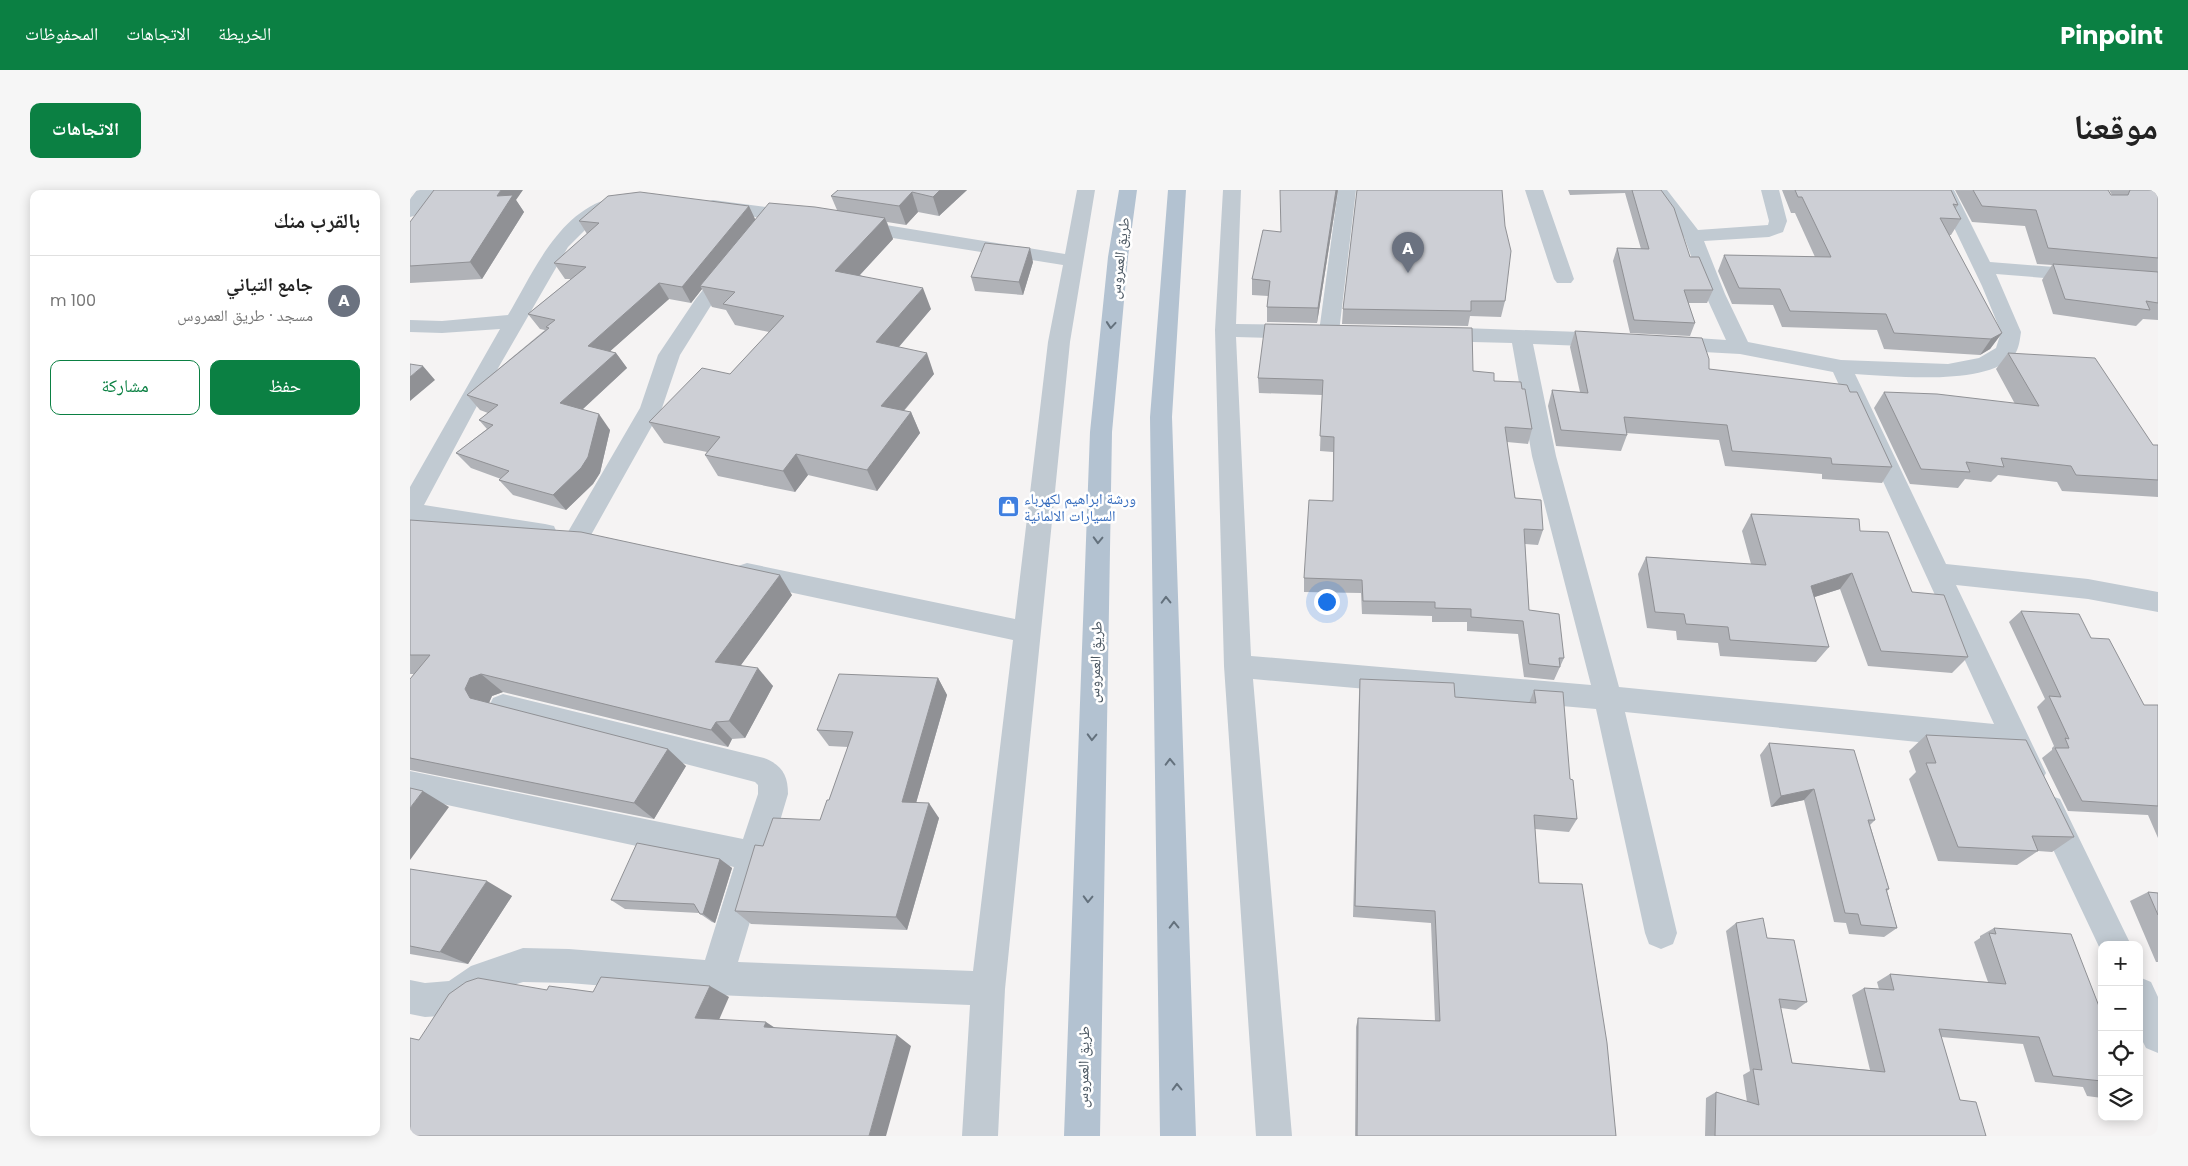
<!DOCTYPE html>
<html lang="ar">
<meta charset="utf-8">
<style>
:root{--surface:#fff;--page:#f6f6f6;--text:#222;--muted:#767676;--line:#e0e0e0;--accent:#0b8043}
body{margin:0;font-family:Poppins,"Noto Naskh Arabic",sans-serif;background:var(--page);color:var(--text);direction:rtl}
.controls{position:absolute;right:15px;bottom:15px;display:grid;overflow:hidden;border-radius:10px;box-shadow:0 2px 12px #0003}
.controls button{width:45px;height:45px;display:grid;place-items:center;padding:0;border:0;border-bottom:1px solid var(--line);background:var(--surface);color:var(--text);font:25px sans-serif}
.you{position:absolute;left:916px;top:411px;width:18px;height:18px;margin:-12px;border:4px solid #fff;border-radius:50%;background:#1a73e8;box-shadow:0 0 0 8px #1a73e833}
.badge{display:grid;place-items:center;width:32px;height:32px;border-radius:50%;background:var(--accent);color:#fff;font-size:16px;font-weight:700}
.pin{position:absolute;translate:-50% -41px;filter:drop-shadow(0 1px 2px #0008)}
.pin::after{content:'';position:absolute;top:26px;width:18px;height:15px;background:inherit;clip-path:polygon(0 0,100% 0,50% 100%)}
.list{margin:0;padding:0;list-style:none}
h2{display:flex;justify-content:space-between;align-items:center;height:65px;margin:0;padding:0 20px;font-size:21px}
h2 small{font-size:16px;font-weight:400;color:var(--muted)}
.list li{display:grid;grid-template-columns:32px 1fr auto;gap:15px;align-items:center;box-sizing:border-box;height:90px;padding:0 20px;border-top:1px solid var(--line)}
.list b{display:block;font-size:19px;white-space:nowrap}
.list p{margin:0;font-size:16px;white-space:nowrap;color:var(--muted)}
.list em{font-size:16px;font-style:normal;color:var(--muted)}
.actions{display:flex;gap:10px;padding:15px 20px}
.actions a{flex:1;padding:11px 0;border:1px solid var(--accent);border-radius:10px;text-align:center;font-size:18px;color:var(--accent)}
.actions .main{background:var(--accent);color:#fff}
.icon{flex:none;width:28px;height:28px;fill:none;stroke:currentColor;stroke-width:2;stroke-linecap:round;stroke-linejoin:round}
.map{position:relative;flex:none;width:1748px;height:946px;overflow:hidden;direction:ltr;border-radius:10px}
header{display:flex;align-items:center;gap:30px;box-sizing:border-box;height:70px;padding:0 25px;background:var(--accent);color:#fff}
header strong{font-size:24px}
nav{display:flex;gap:28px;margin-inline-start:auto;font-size:18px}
.intro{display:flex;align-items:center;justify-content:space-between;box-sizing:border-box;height:120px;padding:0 30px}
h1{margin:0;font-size:35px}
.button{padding:12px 22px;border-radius:10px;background:var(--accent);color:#fff;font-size:18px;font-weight:700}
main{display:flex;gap:30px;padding:0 30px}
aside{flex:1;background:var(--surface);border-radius:10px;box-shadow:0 2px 12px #0003}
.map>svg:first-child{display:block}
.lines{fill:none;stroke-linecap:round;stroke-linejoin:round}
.minor{fill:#c1cad2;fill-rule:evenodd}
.major{fill:#b3c2d1;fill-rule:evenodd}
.wall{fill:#b0b2b7}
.shaded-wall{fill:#909195}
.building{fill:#cdcfd5;stroke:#909195}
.oneway{stroke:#64717d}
.labels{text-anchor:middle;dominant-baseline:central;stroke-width:5;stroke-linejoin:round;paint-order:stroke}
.street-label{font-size:15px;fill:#4a5661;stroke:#fff}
.shop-label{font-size:15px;fill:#366cbe;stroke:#fff;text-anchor:start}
</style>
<header>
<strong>Pinpoint</strong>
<nav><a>الخريطة</a><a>الاتجاهات</a><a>المحفوظات</a></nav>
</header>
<div class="intro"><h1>موقعنا</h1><a class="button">الاتجاهات</a></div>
<main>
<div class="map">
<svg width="1748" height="946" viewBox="0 0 1748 946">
<rect width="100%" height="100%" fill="#f5f3f3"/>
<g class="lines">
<path class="minor" d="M7,0H25L7,25L0,27V9Z
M667,0H685L660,152L595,799L588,946H552L560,815L306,805L159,793L113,792L82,802L57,820L45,825L15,827L0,824V790L15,793L39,791L61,776L113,758L159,759L295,770L324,677L0,607V581L333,649L348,604V595L345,592L83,524L79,516L83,508L93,504L354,568C372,575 378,585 378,604L328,772L563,781L603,450L337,393L328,390L324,383L328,376L337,373L605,429L638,152L653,75L445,42L438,40L436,36L438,32L445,30L655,64Z
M813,0H831L826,134L891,135L898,137L901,142L898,147L891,149L826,147L841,466L1181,495L1122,266L1102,153L1024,151L1017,149L1014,144L1017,139L1024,137L1199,143L1206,145L1210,150L1206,155L1199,157L1123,154L1146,266L1209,497L1584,534L1423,182L1330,164L1257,160L1250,158L1246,153L1250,148L1257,146L1316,150L1295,104L1274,47L1239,0H1257L1288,40L1358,35L1359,31L1351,0H1369L1377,31L1373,42L1359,47L1294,51L1315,104L1338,152L1431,170L1538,174L1569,168L1586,158L1591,142L1572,96L1526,0H1544L1580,72L1748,85V97L1586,84L1611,142C1610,149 1609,158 1605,164C1579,197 1484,186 1445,184L1536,374L1678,389L1748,402V422L1678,409L1546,395L1636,583L1631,592L1621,596L1611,592L1596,561L1215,522L1267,743L1263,754L1251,759L1239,754L1235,743L1186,519L843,489L882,946H846L814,476L805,140Z
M928,0H946L929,142L926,147L919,149L912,147L909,142Z
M1115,0H1133L1164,89L1161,93H1147L1144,89Z
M201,8L207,10L210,14L207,18L184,31L158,57L76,199L14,315L135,334L144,336L147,343L144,350L135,352L0,331V297L90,139L32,143L0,142V130L32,131L98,125C123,83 148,22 201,8Z
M303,10L387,21L394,23L396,27L394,31L387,33L296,20L294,16L296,12Z
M320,72L327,74L330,78L300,117L270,165L252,218L176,354L167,356L158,354L155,347L230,218L248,165L285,110L313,74Z
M1639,605L1650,609L1721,755H1692V763L1624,619L1628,609Z
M1729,787L1741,792L1748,807V863L1736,858L1729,844Z"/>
<path class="major" d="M709,0H727L718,67L702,242L690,946H654L680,242L698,67Z
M758,0H776L762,227L786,946H750L740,227Z"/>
</g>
<path class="wall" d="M428,0H557L529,26L508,22L496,35L477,32L483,49L450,85L521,119L489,157L524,184L494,221L501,222L510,243L467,301L398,285L385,302L308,286L295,265L297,262L254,253L239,232L320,184L359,142L325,135L316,120L302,117L292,99L281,113L259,109L200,161L206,163L217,178L172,220L200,240L190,283L183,294L156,320L103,305L89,290L91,289L61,278L46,263L77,239L69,230L78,223L70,220L57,205L135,140L130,139L118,124L161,89H155L144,73L177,44L169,31L345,29L427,20L421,6Z
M928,0L907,133L857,132V117L858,106L842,105V89L870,42Z
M947,0L1095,111L1091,127L1060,126L1058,136L932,134L933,119Z
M1158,0H1251L1280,67L1303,100L1297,113H1278L1285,133L1280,146L1220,143L1203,71L1207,58L1231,59L1215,3L1160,5Z
M1372,0H1541L1548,15L1545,19L1551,29L1541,45H1539L1592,143L1580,159L1570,165L1474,159L1467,140L1372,137L1363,115L1322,114L1308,81L1314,65L1405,67L1385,23H1381Z
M1545,0H1698L1701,5H1702L1699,0H1748V130L1733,129L1726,136L1643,124L1632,90L1642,75L1627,74L1615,36L1562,32Z
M106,10L114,22L72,89L0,93V32Z
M623,72L613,105L565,101L561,87Z
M1165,141L1299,179L1440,202L1482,277L1472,293L1412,289V284L1315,276L1309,250L1216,243L1217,245L1211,261L1146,256L1138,216L1142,200L1170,202L1160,157Z
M1598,163L1743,255H1748V307L1652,301L1647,292L1588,285L1581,292L1555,289L1548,298L1500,294L1464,218L1474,202L1605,214L1586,179Z
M1063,181L1084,191L1112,199L1122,239L1118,254L1097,252L1105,308L1133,340L1128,355L1115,354L1119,420L1154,468L1144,490L1114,487L1108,444L1057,441V432H1022V426L952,424L951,403L894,402V388L923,311V262L910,261L912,205L849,203L848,188Z
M1341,324L1450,341L1558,467L1542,483L1458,476L1430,399L1404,407L1419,457L1406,472L1310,466L1308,453L1267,450L1266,441L1237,438L1228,384L1236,367L1341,374L1332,341Z
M0,330L382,405L331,475L363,496L335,548L322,549L318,557L93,502L82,506L79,513L276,576L244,629L0,580V489L4,484H0Z
M1611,421L1681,448L1734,515H1748V648L1738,625L1658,621L1632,568L1642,560V558L1644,556L1627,517L1635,509L1599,432Z
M528,488L537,505L506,613L529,628L497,740L341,734L325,721L353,656L410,630L419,610L438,557L419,556L407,540Z
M950,489L1045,507L1119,513L1124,500L1160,589L1167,629L1159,642L1125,639L1129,693L1206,946H945L946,837L948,828L1025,831L1021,733L943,727L949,504Z
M1516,545L1664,647L1642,662L1628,661L1607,675L1528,671L1499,589L1506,582L1499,561Z
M1359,553L1465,630L1460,635L1479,699L1477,701L1487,738L1474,747L1439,744L1436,733L1424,732L1394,610L1361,617L1350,565Z
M310,669L322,678L305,733L302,732L289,723L215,719L201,710Z
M0,679L102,706L58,774L0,764Z
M1738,702L1748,703V772H1746L1720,711Z
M1326,733L1357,748L1397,812L1386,820L1371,818L1382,873L1460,880L1442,805L1454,798L1469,799L1467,792L1480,784L1578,792L1564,752L1570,748V746L1584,738L1692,824V908L1677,906L1673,897L1625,892L1613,854L1531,847L1550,910L1576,946H1295L1296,908L1306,902L1337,912L1333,885L1340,881L1316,741Z"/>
<path class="shaded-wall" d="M0,0H5L0,6Z
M91,0H113L106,10L114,22L72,89L60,72L87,6Z
M530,0H557L529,26L523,7Z
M926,0H928L907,133L908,118Z
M502,2L508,22L496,35L489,16Z
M339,16L346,31L290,96L292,99L281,113L272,97Z
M475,28L483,49L434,102L425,81Z
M620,58L623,72L613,105L609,92Z
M249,93L259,109L188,172L178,156Z
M513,98L521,119L475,173L466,152Z
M1592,143L1580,159L1570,165L1581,149Z
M206,163L217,178L162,229L150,213Z
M517,163L524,184L480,237L471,216Z
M13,176L25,190L0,211V187Z
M501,222L510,243L467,301L457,280Z
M189,224L200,240L190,283L183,294L156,320L143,305Z
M386,264L398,285L385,302L373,281Z
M1442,383L1430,399L1389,412L1401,396Z
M370,385L382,405L320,490L305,472Z
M348,478L363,496L335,548L319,531Z
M71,484L93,502L82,506L77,517L60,508L55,499L60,488Z
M528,488L537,505L502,627L492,612Z
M306,532L322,549L318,557L301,540Z
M258,559L276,576L244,629L224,613Z
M1404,599L1394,610L1361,617L1371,606Z
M13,601L39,617L0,670V618Z
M519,613L529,628L497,740L486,727Z
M310,669L322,678L305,733L293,724Z
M77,691L102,706L58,774L30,762Z
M300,796L319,807L305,839L285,828Z
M356,832L373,843L354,837Z
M487,845L501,856L476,946H459Z"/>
<path class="building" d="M24,0H91L87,6L103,5L60,72L0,76V32Z
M428,0H530L523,7L502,2L489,16L421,6Z
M870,0H926L908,118L857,117L860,91L842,89L853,40L871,42Z
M947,0H1092L1095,36L1101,61L1095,111H1061V121L933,119Z
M1222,0H1251L1264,18L1280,67H1289L1303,100H1274L1285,133L1224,130L1207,58L1239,59Z
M1385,0H1541L1548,15L1543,14L1551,29L1530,28L1592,143L1581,149L1484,143L1476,124L1380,121L1370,99L1329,98L1314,65L1421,67L1392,7H1388Z
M1563,0H1698L1701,5H1718L1720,0H1748V68L1638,58L1626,20L1572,16Z
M230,2L339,16L272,97L249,93L178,156L206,163L150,213L189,224L178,267L171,278L143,305L89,290L99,281L46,263L83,235L69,230L88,215L57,205L139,138L136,137L145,130L118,124L176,77L144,73L189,33L169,31L198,6Z
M359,13L405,17L475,28L425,81L513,98L466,152L517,163L471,216L501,222L457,280L386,264L373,281L295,265L310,247L239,232L292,178L320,184L374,126L313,114L325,102L290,96Z
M575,53L620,58L609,92L561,87Z
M1643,74L1748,82V113L1736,111L1740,120L1655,109Z
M855,134L1062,138L1063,181L1084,183V191L1111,192L1112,199H1115L1122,239L1095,237L1105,308L1131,310L1133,340L1114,339L1119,420L1149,424L1154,468H1149L1150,477L1119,474L1113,431L1061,427V419L1025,418V412L953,411L952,390L894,388L899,310L923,311L924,247L910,246L913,190L848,188Z
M1165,141L1292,148L1299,169V179L1437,195L1440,202H1447L1482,277L1422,274L1421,268L1322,261L1317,235L1214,227L1217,245L1151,240L1142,200L1178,203Z
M1598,163L1685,168L1743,255H1748V290L1666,285L1661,276L1591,268L1594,277L1556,272L1560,282L1511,279L1474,202L1527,204L1629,216Z
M0,174L13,176L0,187Z
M1341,324L1449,329L1450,341L1478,342L1502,402L1534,405L1558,467L1471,461L1442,383L1401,396L1419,457L1320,450L1318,437L1276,434L1274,424L1245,422L1236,367L1356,375Z
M0,330L171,342L370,385L305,472L348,478L319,531L306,532L301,540L71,484L60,488L55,499L60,508L258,559L224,613L0,568V489L20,465H0Z
M1611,421L1669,424L1681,448L1699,449L1734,515H1748V616L1672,611L1645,558H1659L1655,548L1659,549L1639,506L1651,507Z
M429,484L528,488L492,612L519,613L486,727L325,721L345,655L353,656L363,628L410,630L417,610H419L443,542L407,540Z
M950,489L1044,493L1045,507L1126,513L1124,500L1153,502L1160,589L1163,590L1167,629L1124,625L1129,693L1172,694L1197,853L1206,946H947L948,828L1030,831L1025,721L945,716Z
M1516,545L1616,550L1664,647L1622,646L1628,661L1548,657L1516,573H1526Z
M1359,553L1444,560L1465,630H1458L1479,699H1476L1487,738L1451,735L1448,724L1435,723L1404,599L1371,606Z
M0,598L13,601L0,618Z
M227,653L310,669L293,724H290L284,714L201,710Z
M0,679L77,691L30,762L0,756Z
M1738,702L1748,703V725Z
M1353,728L1357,748L1384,750L1397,812L1369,809L1382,873L1475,882L1454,798L1484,800L1480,784L1596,794L1579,743L1586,744L1584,738L1661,744L1692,824V891L1643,886L1629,847L1529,839L1550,910L1566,912L1576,946H1305L1306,902L1349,915L1343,879L1352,880L1326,733Z
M191,787L300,796L285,828L356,832L354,837L487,845L459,946H0V848L9,850L39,804L56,792L68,788L137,800L139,796L183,802Z"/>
<defs><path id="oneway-chevron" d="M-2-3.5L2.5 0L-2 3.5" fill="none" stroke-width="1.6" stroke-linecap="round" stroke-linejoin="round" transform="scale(1.25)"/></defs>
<g class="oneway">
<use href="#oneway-chevron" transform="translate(701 135) rotate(95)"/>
<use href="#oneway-chevron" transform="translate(688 350) rotate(92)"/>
<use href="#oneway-chevron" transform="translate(756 410) rotate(-91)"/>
<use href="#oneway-chevron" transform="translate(682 547) rotate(92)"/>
<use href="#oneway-chevron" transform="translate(760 572) rotate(-91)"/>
<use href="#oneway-chevron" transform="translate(678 709) rotate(92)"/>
<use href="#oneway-chevron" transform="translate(764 735) rotate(-91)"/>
<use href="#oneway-chevron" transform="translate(767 897) rotate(-91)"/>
</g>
<defs>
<symbol id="shop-square" viewBox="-11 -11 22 22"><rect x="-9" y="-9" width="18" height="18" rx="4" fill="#3f7fe0" stroke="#fff"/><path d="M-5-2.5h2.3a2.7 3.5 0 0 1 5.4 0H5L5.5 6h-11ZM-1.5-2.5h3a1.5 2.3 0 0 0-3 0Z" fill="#fff"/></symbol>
</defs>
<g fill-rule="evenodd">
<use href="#shop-square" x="586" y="304" width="25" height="25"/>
</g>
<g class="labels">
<g class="street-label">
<text transform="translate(709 68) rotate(-83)">طريق العمروس</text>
<text transform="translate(685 472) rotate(-88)">طريق العمروس</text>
<text transform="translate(673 877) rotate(-89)">طريق العمروس</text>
</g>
<g class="shop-label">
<text x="614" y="308">ورشة ابراهيم لكهرباء<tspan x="614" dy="17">السيارات الالمانية</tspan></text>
</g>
</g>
</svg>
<div class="controls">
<button>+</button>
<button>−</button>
<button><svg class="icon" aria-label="locate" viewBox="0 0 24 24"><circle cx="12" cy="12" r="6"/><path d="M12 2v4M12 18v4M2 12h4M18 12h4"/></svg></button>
<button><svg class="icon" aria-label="layers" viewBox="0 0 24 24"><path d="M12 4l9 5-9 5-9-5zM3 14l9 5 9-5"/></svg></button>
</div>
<div class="you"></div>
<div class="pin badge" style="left:998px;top:83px;background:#6b7280">A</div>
</div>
<aside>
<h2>بالقرب منك<small></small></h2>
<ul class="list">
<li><span class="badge" style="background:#6b7280">A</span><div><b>جامع التياني</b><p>مسجد · طريق العمروس</p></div><em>100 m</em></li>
</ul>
<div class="actions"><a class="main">حفظ</a><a>مشاركة</a></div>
</aside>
</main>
